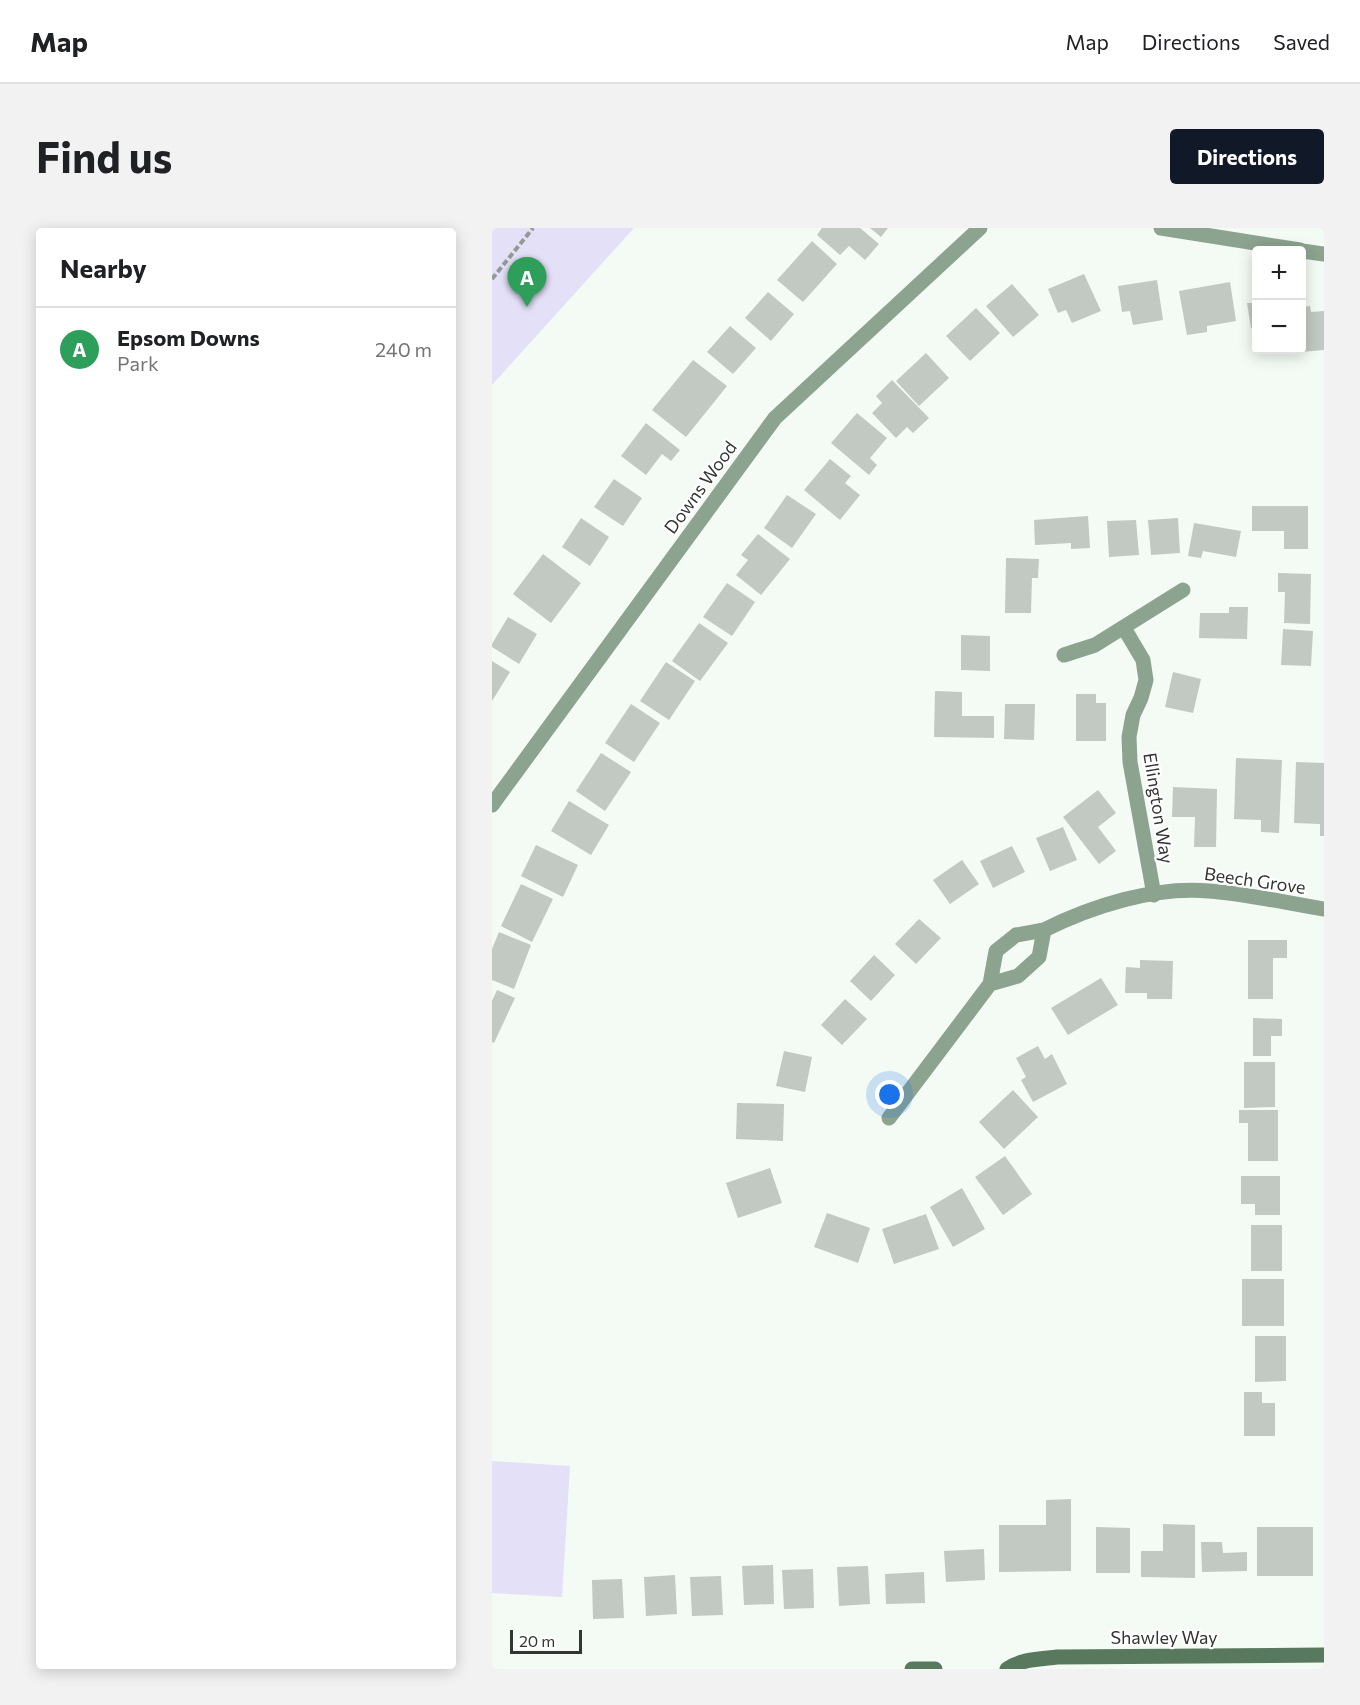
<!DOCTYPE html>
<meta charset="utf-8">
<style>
:root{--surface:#fff;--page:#f2f2f2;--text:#202124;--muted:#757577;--line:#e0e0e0;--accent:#111827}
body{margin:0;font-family:Commissioner,sans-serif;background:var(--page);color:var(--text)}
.controls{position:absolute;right:18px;top:18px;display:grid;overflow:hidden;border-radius:6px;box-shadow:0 3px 15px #0003}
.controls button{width:54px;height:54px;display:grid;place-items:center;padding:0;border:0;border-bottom:2px solid var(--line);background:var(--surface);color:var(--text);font:30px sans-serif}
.scale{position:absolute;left:18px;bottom:15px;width:72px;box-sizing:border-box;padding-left:6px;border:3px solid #323532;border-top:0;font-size:16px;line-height:21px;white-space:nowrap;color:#323532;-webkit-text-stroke:4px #fff;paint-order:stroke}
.you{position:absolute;left:398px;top:867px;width:21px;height:21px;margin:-15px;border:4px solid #fff;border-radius:50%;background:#1a73e8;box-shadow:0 0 0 9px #1a73e833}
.badge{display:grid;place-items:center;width:39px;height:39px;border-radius:50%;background:var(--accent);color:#fff;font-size:20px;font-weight:700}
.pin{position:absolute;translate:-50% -50px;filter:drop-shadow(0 2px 3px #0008)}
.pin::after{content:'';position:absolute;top:32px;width:21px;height:18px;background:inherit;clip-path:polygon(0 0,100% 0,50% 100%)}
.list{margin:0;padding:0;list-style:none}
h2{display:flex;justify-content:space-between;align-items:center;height:78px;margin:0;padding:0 24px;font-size:26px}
h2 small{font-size:20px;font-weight:400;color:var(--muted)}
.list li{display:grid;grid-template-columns:39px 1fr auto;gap:18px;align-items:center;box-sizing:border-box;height:84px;padding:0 24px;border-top:2px solid var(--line)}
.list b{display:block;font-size:22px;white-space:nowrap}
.list p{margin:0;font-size:20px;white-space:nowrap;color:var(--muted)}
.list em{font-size:20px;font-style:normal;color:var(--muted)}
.map{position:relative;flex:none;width:832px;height:1441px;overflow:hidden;border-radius:6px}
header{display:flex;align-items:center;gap:36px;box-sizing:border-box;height:84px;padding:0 30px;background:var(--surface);border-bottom:2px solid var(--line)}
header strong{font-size:28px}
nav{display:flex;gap:33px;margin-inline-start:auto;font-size:21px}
.intro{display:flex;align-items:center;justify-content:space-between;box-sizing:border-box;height:144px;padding:0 36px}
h1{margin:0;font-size:42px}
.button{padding:15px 27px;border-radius:6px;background:var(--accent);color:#fff;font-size:21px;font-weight:700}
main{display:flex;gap:36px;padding:0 36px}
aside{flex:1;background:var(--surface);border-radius:6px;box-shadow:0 3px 15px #0003}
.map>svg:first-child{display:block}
.green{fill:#e3e0f7}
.building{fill:#c1c9c2}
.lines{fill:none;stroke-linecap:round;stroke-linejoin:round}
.path{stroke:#939994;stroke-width:4;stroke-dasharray:6 3;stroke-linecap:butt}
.street{stroke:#8ca38f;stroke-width:15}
.secondary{stroke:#58795d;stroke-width:15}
.labels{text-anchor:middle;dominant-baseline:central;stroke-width:4.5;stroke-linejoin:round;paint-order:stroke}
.street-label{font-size:18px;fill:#323532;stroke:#fff}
</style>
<header>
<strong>Map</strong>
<nav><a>Map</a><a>Directions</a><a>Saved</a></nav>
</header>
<div class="intro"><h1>Find us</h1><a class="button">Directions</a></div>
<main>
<aside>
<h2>Nearby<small></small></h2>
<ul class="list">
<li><span class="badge" style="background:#2e9e5b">A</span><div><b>Epsom Downs</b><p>Park</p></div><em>240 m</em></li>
</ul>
</aside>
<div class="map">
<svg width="832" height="1441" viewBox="0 0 832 1441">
<rect width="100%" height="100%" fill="#f3fbf4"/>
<path class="green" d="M0,0H142L0,157Z
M0,1233L78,1238L70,1369L0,1365Z"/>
<path class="building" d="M330,0H368L387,16L373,32L357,18L348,27L325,7Z
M378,0H396L389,9Z
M320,13L345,36L311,74L285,52Z
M592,46L609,83L580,95L574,82L566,85L556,61Z
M665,52L671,92L641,97L638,83L630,84L626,58Z
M738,54L744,93L715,98V104L695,107L687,63Z
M520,56L547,87L521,109L494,78Z
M276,64L302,86L279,113L253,90Z
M755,75H764V100H759Z
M818,78L819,84L832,83V122L809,124L810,79Z
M484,80L508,105L478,133L454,108Z
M238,98L264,120L241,146L215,124Z
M434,125L457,150L427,178L404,153Z
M201,132L235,158L194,209L160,182Z
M400,152L437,190L421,205L415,199L404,210L380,185L390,175L384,168Z
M365,185L395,210L378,230L385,237L377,247L339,215Z
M154,195L188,222L179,233L170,226L154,247L129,228Z
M338,231L359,248L353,255L368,267L348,292L312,262Z
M122,251L150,270L131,298L102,279Z
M295,267L324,286L300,320L272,300Z
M760,278H816V321H792V303H760Z
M596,288L598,320L579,321V315L543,317L542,292Z
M89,290L117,309L98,338L70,319Z
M686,290L688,325L659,327L656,292Z
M644,292L647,327L617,329L615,293Z
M702,295L749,303L744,329L711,323L709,330L696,328Z
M266,306L298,331L269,367L244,347L256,332L249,327Z
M51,326L89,355L59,395L21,366Z
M514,330L547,331L546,350H540L539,385H513Z
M786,345L819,346L818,396L792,395L793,364H786Z
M235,355L263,374L240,408L211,389Z
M737,379H756L755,411L707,410L708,385H737Z
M16,389L45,406L27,436L0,419V416Z
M207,395L236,415L208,453L180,433Z
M791,401L821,403L819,438L789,437Z
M469,407L498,408V443L469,442Z
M0,433L18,444L0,473Z
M174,434L203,453L177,492L148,473Z
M681,444L709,451L701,485L673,479Z
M443,463L470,464V488H502V510L442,509Z
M584,466H604V475H614V513H584Z
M139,476L168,495L142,534L113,515Z
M513,476H543L542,512L512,511Z
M109,525L139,544L113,583L84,563Z
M744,530L790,532L787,605L769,604V592L742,591Z
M804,534L832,535V608H828V596L802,595Z
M681,559L725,561L724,619H702L703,589H680Z
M606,562L624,585L606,599L624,623L607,636L571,589Z
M77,573L117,597L99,627L59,603Z
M571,599L585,632L558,643L544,610Z
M44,617L86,637L71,669L29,648Z
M520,618L533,644L501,660L488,633Z
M470,632L487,656L458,676L441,652Z
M29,656L61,671L40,714L9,698Z
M427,691L449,710L424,736L403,716Z
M7,704L39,717L22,761L0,752V721Z
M756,712H795V730H781V771H756Z
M382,727L403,747L379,773L358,753Z
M648,732L681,733L680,771H655V765H633L634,739L648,740Z
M609,750L626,777L576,807L559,780Z
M5,762L23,770L2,815L0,814V773Z
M353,771L375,791L350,817L329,797Z
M761,790L790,791V808H779V828H761Z
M546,818L553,831L560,826L575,856L541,874L529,852L534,849L524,830Z
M292,823L320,829L313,864L284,858Z
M752,834H783V879L752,880Z
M521,862L546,889L512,921L487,894Z
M245,875L292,876L291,913L244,911Z
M747,882H786V933H756V895H747Z
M513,928L540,966L511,987L483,949Z
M278,940L290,975L246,990L234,955Z
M749,948H788V987H763V976H749Z
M470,960L493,1001L461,1019L438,979Z
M335,985L378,1000L366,1035L322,1019Z
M434,986L447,1021L402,1036L390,1001Z
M759,997H790V1043H759Z
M750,1051H792V1098H750Z
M763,1108H794V1153L763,1154Z
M752,1164H770V1175H783V1208H752Z
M579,1271V1343L507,1344V1297H554V1272Z
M671,1296L703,1297V1350L649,1349V1323H671Z
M604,1299L638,1300V1345H604Z
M765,1299H821V1348H765Z
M709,1314H730L731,1325L755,1324V1343L710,1344Z
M492,1321L493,1352L454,1354L452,1323Z
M281,1337L282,1376L252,1377L250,1338Z
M376,1338L378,1376L347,1378L345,1339Z
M321,1341L322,1380L292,1381L290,1342Z
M432,1344L433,1375L394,1376L393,1346Z
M183,1347L185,1386L154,1388L152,1349Z
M229,1348L231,1387L200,1388L198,1349Z
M130,1351L132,1390L101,1391L100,1352Z"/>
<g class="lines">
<path class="path" d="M0,51L41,0"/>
<path class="street" d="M669,0L808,22
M810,23L832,26
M632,400L651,432L654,452L649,470L641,487L637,509L638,534L662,667
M572,427L603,417L691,362
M0,577L283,190L488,0
M498,756L526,748L547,729L552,702C600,678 663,658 717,663C756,666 794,675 832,681
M397,890L498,756L504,723L524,707L552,702"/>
<path class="secondary" d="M420,1441H443
M515,1441C529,1431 548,1431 565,1429L832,1427"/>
</g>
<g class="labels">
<g class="street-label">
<text transform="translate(208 259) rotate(-54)">Downs Wood</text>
<text transform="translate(667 580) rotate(81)">Ellington Way</text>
<text transform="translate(763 652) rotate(8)">Beech Grove</text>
<text x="672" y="1409">Shawley Way</text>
</g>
</g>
</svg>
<div class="controls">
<button>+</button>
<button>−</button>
</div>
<div class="scale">20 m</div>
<div class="you"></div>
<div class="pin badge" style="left:35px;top:79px;background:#2e9e5b">A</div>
</div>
</main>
